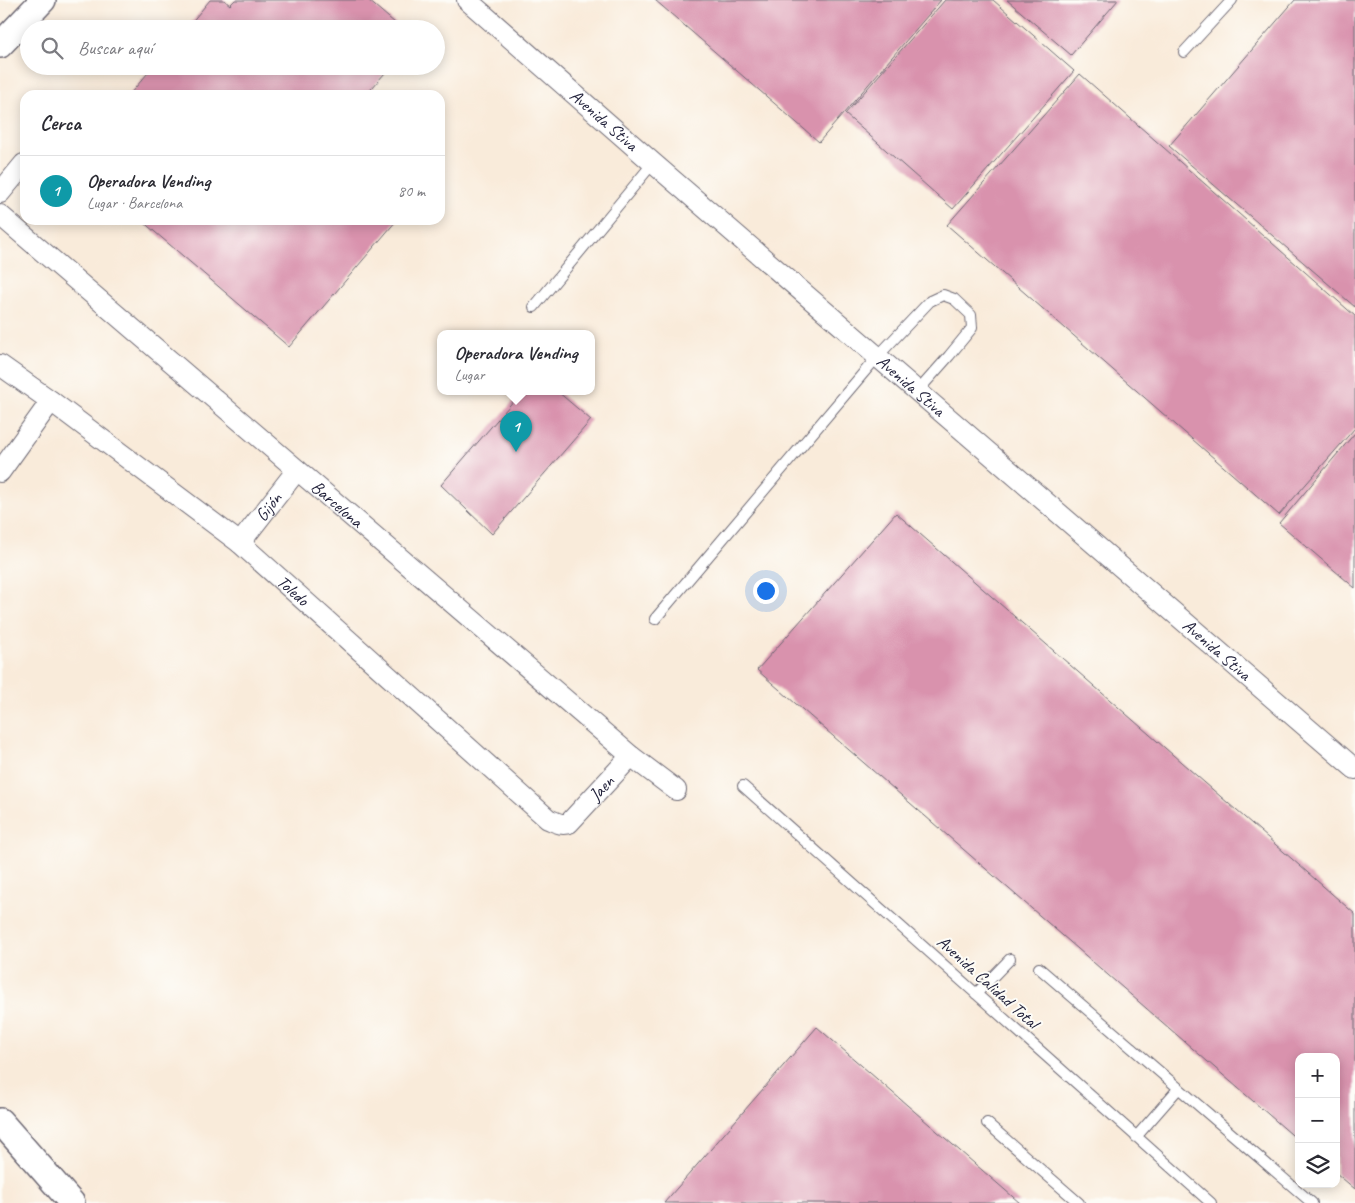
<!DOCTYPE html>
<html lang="es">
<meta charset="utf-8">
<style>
:root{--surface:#fff;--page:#f7f7f7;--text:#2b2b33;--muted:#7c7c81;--line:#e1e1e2;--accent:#7c3aed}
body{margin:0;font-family:Caveat,sans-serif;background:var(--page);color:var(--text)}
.controls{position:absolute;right:15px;bottom:15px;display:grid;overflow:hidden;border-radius:10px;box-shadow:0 2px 12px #0003}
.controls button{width:45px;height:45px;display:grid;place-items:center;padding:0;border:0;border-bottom:1px solid var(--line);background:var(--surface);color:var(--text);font:25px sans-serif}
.you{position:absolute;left:765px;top:590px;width:18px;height:18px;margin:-12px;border:4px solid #fff;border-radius:50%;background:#1a73e8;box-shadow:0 0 0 8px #1a73e833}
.badge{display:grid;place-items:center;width:32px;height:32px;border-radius:50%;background:var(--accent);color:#fff;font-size:16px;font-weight:700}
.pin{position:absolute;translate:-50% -41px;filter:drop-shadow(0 1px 2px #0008)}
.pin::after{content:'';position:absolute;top:26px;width:18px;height:15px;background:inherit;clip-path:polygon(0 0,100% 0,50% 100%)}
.popup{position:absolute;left:437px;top:330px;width:158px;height:65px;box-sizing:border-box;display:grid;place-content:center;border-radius:10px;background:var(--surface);filter:drop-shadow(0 1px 4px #0005);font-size:16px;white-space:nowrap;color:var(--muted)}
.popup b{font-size:19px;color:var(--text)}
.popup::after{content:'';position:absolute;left:50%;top:100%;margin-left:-10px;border:10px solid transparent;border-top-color:var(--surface)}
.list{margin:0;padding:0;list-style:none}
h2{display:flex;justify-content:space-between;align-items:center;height:65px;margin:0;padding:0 20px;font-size:21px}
h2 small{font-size:16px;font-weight:400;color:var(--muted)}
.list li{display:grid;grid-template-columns:32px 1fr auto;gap:15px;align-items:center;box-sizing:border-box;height:70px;padding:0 20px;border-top:1px solid var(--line)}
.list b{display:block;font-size:19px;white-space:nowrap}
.list p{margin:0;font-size:16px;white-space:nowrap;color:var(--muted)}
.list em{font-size:16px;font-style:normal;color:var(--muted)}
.icon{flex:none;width:28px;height:28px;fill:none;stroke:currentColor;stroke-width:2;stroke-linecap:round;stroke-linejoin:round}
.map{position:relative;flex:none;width:1355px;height:1203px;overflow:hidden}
.search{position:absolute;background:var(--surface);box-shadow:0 2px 12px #0003;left:20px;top:20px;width:425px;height:55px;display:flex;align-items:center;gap:12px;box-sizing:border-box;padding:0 18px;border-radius:28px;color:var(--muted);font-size:19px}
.panel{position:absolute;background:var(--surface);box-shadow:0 2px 12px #0003;left:20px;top:90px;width:425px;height:135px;border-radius:15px}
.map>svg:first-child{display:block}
.building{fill:#d992ad}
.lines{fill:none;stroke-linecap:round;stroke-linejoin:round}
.service-casing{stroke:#6d6873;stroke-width:12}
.minor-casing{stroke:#6d6873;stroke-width:22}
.tertiary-casing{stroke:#6d6873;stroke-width:28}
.service{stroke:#fff;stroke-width:10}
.minor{stroke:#fff;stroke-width:20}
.tertiary{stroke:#fff;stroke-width:25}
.labels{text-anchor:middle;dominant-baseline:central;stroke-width:4;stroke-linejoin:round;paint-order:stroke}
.street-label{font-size:18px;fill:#22223b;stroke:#fdfcf7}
</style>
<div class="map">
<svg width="1355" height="1203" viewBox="0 0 1355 1203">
<rect width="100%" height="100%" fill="#fdfcf7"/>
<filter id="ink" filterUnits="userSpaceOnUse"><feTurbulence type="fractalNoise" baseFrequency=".02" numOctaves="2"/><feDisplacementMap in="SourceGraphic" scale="10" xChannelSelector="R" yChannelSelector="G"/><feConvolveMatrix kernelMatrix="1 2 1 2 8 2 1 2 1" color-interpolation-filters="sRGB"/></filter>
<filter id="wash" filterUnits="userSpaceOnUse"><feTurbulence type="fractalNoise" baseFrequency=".0096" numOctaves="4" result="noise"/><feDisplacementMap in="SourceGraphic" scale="20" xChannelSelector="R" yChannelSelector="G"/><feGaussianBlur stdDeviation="1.12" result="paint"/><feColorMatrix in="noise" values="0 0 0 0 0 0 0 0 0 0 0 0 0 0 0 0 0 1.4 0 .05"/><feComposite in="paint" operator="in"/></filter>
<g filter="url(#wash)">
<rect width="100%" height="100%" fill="#f9ebda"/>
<g id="blocks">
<path class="building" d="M210,0H224L230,5L235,0H368L402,29H186Z
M655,0H941L819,142Z
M945,0H993L1074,71L953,209L845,114Z
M1007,0H1118L1071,55Z
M1295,0H1355V307L1169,146Z
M154,66H391L366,95H129Z
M1080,74L1355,316V428L1279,515L947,225Z
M141,220H397L289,347Z
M522,391H557L591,420L492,534L441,485Z
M1355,433V588L1279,523Z
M896,513L1355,914V1189L1336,1173V1057H1299V1141L757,670Z
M817,1027L1020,1203H664Z"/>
</g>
</g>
<g filter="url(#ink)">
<use href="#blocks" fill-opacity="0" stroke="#6d6873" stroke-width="1"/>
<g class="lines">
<defs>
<path id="service" d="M1184,52L1232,0
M534,307L653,163
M655,619L877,357L930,301L943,295L954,299L971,315L972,328L949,356L917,392
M743,786L1211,1203
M1039,968L1312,1203
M976,994L1010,959
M987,1123L1079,1203
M1136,1137L1178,1089"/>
<g id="minor">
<path id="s1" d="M467,0L653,163L1355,769"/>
<path d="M0,193L24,164"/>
<path id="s2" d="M0,215L631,756L676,790"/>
<path id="s3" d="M0,365L51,401L240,543L548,819C556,822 561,826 569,823L631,756"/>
<path d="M0,472L51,401"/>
<path id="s4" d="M240,543L297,470"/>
</g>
<path id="tertiary" d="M0,45L43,0
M0,1121L72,1203"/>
</defs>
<use href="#service" class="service-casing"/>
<use href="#minor" class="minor-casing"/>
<use href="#tertiary" class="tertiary-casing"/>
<use href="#service" class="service"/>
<use href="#minor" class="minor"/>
<use href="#tertiary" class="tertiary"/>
</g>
</g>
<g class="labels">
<g class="street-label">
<text stroke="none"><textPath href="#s1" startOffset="182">Avenida Stiva</textPath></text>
<text stroke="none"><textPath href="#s1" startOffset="588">Avenida Stiva</textPath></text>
<text stroke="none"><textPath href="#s2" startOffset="444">Barcelona</textPath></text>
<text stroke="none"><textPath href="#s4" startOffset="46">Gijón</textPath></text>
<text stroke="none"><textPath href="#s3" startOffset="370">Toledo</textPath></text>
<text stroke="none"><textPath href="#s1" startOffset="992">Avenida Stiva</textPath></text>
<text stroke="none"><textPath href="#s3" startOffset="782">Jaen</textPath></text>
<text transform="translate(988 982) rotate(42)">Avenida Calidad Total</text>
</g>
</g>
</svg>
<div class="controls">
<button>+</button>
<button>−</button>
<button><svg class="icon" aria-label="layers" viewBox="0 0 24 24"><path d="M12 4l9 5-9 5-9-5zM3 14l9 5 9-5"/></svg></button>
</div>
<div class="you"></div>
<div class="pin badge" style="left:516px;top:452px;background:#0f9aa8">1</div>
<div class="popup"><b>Operadora Vending</b>Lugar</div>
<div class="search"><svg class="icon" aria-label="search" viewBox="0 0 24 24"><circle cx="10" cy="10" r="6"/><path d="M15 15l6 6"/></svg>Buscar aquí</div>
<section class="panel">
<h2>Cerca<small></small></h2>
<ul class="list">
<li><span class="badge" style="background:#0f9aa8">1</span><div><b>Operadora Vending</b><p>Lugar · Barcelona</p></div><em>80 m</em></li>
</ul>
</section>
</div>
